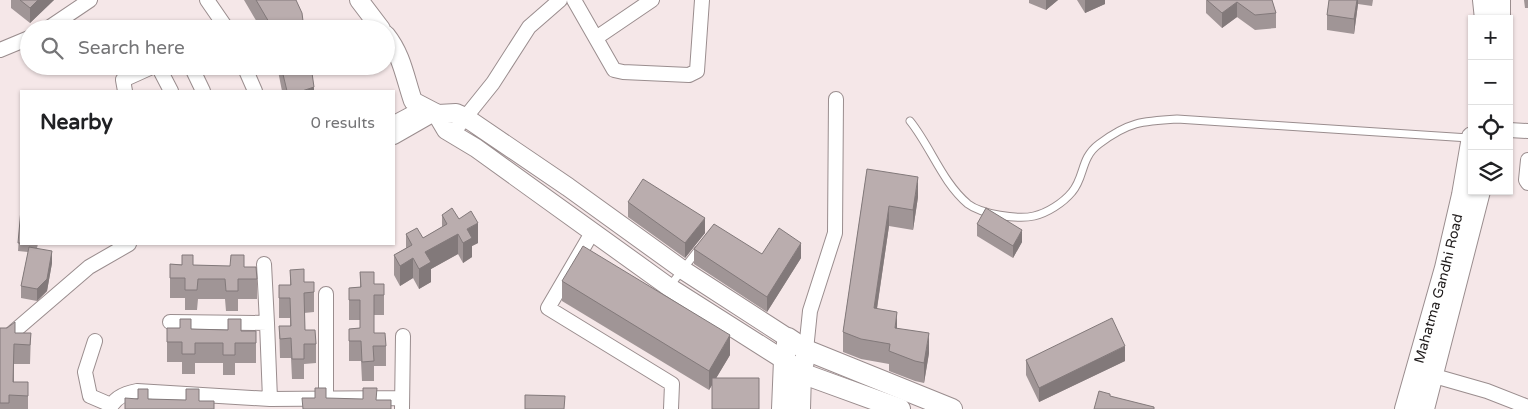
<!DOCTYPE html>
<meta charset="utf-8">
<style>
:root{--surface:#fff;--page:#f6f6f6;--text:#202124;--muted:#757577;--line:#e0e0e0}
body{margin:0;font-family:"Varela Round",sans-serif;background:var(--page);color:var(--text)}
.controls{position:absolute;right:15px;top:15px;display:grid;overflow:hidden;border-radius:0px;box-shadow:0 1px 4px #0004}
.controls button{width:45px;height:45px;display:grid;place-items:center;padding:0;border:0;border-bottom:1px solid var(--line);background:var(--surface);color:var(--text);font:25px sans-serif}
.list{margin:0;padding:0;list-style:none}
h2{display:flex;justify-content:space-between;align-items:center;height:65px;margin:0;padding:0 20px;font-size:21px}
h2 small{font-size:16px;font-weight:400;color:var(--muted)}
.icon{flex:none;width:28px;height:28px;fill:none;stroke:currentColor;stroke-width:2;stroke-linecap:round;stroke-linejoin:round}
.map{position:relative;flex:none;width:1528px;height:409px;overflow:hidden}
.search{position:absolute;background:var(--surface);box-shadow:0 1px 4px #0004;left:20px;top:20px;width:375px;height:55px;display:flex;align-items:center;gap:12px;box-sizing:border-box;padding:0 18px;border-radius:28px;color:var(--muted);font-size:19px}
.panel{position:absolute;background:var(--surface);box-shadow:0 1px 4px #0004;left:20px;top:90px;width:375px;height:155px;border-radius:0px}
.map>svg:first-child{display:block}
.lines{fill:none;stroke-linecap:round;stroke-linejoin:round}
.service-casing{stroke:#9a8d8e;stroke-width:9}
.minor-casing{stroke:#9a8d8e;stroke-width:16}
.tertiary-casing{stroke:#9a8d8e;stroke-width:20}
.secondary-casing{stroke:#9a8d8e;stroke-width:22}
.service{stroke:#fff;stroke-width:7}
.minor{stroke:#fff;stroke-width:14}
.tertiary{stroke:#fff;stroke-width:18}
.secondary{stroke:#fff;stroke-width:20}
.wall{fill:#a09596}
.shaded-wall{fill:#82797a}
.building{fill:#baadae;stroke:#82797a}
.labels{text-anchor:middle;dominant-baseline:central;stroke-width:4;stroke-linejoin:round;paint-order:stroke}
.street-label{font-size:14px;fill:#1e1a1a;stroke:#fff}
</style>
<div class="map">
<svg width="1528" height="409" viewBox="0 0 1528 409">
<rect width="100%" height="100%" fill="#f5e7e8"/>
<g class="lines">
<defs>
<path id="service" d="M910,121C931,147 942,182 968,204C981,214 1018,220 1034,216C1047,213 1063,203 1072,192C1085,177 1080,158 1099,144C1128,122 1142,121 1177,119L1469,138
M669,287L698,250"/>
<path id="minor" d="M207,0L227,29
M574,0L614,70L623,72L689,75L697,71L702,0
M47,29L90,0
M596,38L652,0
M0,50L29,38
M158,66L171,91
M191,66L203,91
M244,66L255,91
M125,91L123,80L154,66
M394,123L424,107
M1509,130L1528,131
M452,134L493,83L529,27L560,0
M394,137L436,113
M1528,160L1526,180L1528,183
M593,231L548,308L672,384L671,409
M264,264L267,323
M326,294V399
M170,322L267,323L270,399
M0,337L4,340L89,267L129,244
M95,341L85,372L90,396L111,405
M806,350L810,311L835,233L836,99
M1424,373L1487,391L1528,407
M110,409C114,397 126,393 137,391L270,399L402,398
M402,409L403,336"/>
<path id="tertiary" d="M359,0L381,29
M386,35C402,55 405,78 413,101L436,113L446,130L476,148L669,287L784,360
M438,114L456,113L465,117L568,187L683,270L788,338"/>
<g id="secondary">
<path d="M1483,0L1485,19"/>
<path d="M1500,0V19"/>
<path d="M784,360L801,373L900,409"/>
<path d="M782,409L784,360L788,338L806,350L952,409"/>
<path d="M800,409L801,373L804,361"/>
<path id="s1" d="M1405,409L1445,268L1462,195L1472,137"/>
<path d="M1424,409L1480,191"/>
</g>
</defs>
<use href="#service" class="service-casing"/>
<use href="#minor" class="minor-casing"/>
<use href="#tertiary" class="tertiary-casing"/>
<use href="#secondary" class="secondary-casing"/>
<use href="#service" class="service"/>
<use href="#minor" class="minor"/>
<use href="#tertiary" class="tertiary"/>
<use href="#secondary" class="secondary"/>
</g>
<path class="wall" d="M11,0H54L30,23L11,8Z
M244,0H296L304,29H261Z
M1029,0H1058L1046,10L1029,3Z
M1077,0H1105V4L1085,13Z
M1206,0H1272L1276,13V28L1255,30L1237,17L1222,28L1206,13Z
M1329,0H1373L1372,6L1358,4L1354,34L1327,30V15Z
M1524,0H1528V8H1525Z
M277,66H311L314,91H282Z
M867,169L918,197L913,230L889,226L877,309L897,328L929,353L924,383L915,381L889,371V364L861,359L843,352V332Z
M628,202L705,233L685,258L628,217Z
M21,209V244H38L37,248L52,263L47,291L37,301L21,298V286L28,252L18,251Z
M442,215L459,219L478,243L472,246V257L463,263L458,254L431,269V282L419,289L413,278L400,286L394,275V255L406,248V234L423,238L442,227Z
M977,224L1022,242L1013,258L977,236Z
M694,249L762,254L801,258L767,312L694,264Z
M170,264L244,267L257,279V299H238V311H226L225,299H198L197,310H185V298H170Z
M290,270L304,282L314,292V312L304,313L305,330L316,344V363L304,364V379H292L291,358H280L279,326H290V318H279V285H290Z
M360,272L374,284L384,295V315H374V333L386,346V366H374V381H362L361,361H349V329L360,328V320H349V288L360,287Z
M562,281L730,355L709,390L562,301Z
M0,328L15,333H31L30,364H14V382H28V409H0Z
M167,328L228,330L241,331H256V363H235V375H223V363H195V374H182V362H167Z
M1026,360L1125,361L1039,402L1026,375Z"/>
<path class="shaded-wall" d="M38,0H54L30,23V8Z
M1046,0H1058L1046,10Z
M1085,0H1105V4L1085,13Z
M1357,0H1358V4L1354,34V19Z
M1237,2V17L1222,28V13Z
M314,87V91H302Z
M918,177V197L913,230V210Z
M889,206V226L874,328V308Z
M705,218V233L685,258V243Z
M478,223V243L472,246V257L463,263V243L467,229Z
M1022,230V242L1013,258V246Z
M458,234V254L431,269V282L419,289V269L425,252Z
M801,243V258L767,312V297Z
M52,251V263L47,291L37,301V289Z
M413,258V278L400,286V266Z
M897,312V332L895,328Z
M929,333V353L924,383V363Z
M730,335V355L709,390V371Z
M14,344V364L13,395V382Z
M1125,346V361L1039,402V388Z"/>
<path class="building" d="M20,0H38L30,8Z
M256,0H296L302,13L304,29H273Z
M1207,0H1272L1276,13L1255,15L1237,2L1222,13Z
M1329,0H1357L1354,19L1327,15Z
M281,66H311L314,87L302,91H287Z
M867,169L918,177L913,210L889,206L874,308L897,312L895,328L929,333L924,363L915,361L889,351L890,344L861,339L843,332Z
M643,179L705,218L685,243L628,202Z
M452,208L459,219L471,211L478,223L467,229L472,238L463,243L458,234L425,252L431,262L419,269L413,258L400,266L394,255L412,245L406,234L417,228L423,238L447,224L442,215Z
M986,208L1022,230L1013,246L977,224Z
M21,209V243H18Z
M714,224L762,254L779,228L801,243L767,297L694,249Z
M583,246L730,335L709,371L562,281Z
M29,247L52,251L47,279L37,289L21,286Z
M182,255H193V265L230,266L231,255H244V267H256L257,279H238V291H226L225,279H198L197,290H185V278H170V264L182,265Z
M304,269V282H314V292L304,293L305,330H315L316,344H304V359H292L291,338L280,339L279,326H291L290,298H279V285H291L290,270Z
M360,272H374V284H384V295H374V333H385L386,346H373L374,361L362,362L361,341H349V329L360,328V300H349V288L361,287Z
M1112,318L1125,346L1039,388L1026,360Z
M180,319H191V329L228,330V319H241V331H256V343H235V355H223V343H195V354H182V342H167V328H180Z
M15,322V333H31L30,345L14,344L13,382H28V396L9,395V403H0V328H7Z
M712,378H759V409H712Z
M315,388H326V398L363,399V388H377L376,400H391V409H303L302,398H315Z
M138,389H148V399L186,400V389H199V401H214V409H125V398L138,399Z
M1099,391L1110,394V396L1154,407V409H1094Z
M525,395L565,396L564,409H525Z"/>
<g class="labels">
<g class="street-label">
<text stroke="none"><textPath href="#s1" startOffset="125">Mahatma Gandhi Road</textPath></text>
</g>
</g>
</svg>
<div class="controls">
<button>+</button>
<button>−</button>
<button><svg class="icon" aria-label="locate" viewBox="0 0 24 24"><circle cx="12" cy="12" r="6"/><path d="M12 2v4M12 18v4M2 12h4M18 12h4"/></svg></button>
<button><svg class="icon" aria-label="layers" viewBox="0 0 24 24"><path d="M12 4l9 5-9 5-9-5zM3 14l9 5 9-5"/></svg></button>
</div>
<div class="search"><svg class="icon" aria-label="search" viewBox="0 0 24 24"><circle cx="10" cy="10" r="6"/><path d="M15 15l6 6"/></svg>Search here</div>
<section class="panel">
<h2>Nearby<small>0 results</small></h2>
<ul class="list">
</ul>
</section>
</div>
